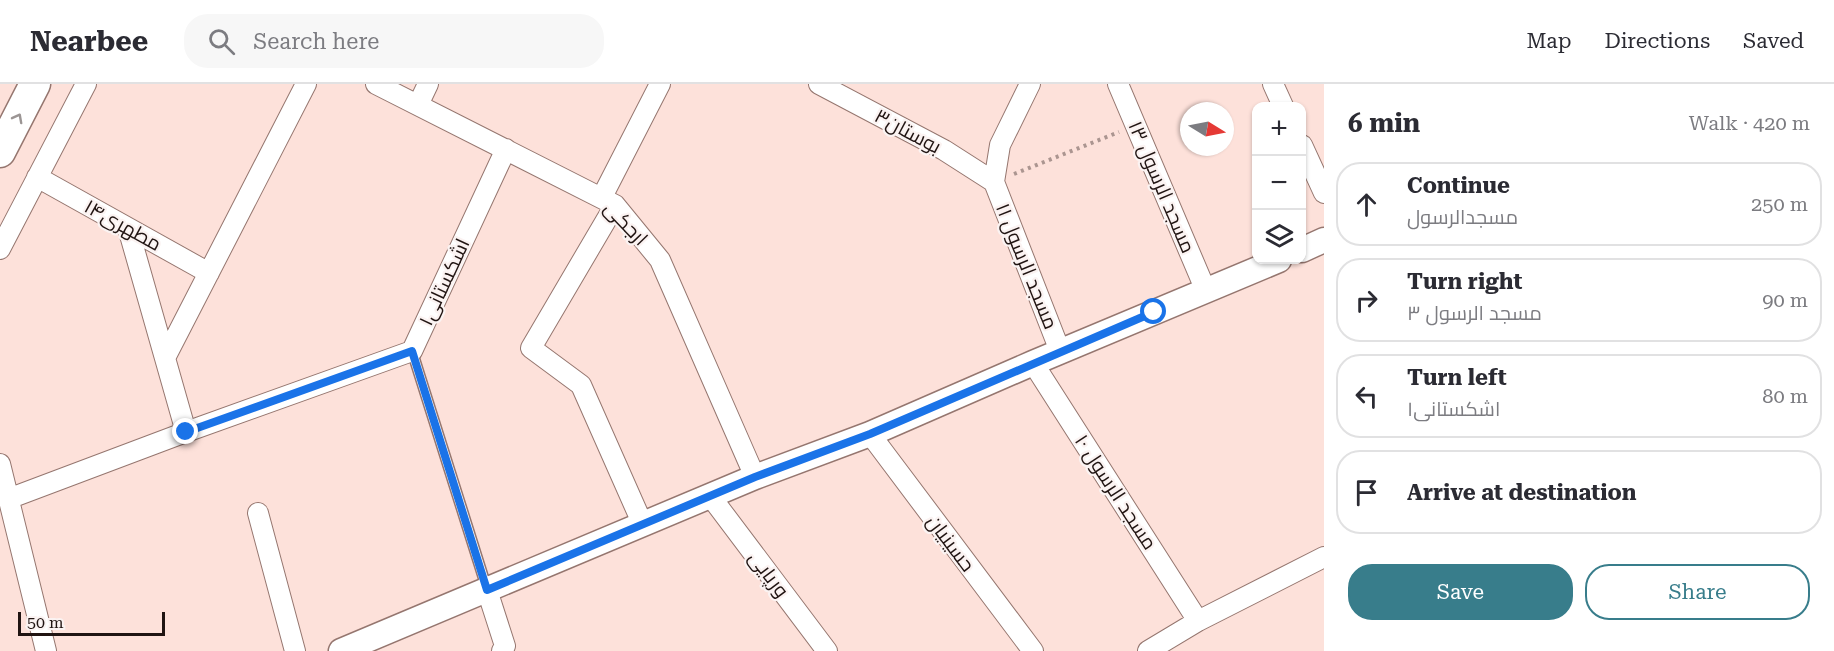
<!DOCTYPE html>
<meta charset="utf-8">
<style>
:root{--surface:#fff;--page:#f7f7f7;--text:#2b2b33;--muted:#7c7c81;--line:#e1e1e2;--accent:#387d8b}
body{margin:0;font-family:"Roboto Serif",Cairo,serif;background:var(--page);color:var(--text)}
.controls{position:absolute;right:18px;top:18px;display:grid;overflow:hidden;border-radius:12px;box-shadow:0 2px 4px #0004}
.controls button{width:54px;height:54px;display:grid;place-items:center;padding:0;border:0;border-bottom:2px solid var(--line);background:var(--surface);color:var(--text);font:30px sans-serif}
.compass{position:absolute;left:1180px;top:18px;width:54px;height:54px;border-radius:50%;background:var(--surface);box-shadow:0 2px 4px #0004;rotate:100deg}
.scale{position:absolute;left:18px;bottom:15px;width:147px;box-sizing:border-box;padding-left:6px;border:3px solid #201412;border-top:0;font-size:16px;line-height:21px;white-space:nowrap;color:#201412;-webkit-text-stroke:4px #fbf3f2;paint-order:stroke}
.stop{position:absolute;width:18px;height:18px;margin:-14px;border:4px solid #1a73e8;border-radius:50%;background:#fff}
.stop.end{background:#1a73e8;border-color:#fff;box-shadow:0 2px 6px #0008}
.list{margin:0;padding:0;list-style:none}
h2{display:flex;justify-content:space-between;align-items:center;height:78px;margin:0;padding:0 24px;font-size:26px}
h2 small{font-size:20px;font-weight:400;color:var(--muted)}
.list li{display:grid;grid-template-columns:39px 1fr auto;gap:18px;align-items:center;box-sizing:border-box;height:84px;margin:0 12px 12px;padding:0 12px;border:2px solid var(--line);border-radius:24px}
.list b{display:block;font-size:22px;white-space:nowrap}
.list p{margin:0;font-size:20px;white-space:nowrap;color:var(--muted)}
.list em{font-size:20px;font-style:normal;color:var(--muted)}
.actions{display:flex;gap:12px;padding:18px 24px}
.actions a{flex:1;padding:14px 0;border:2px solid var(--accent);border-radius:24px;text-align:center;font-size:21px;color:var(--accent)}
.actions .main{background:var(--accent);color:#fff}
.icon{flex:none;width:33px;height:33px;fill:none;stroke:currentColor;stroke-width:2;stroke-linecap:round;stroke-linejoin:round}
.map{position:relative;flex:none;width:1324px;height:567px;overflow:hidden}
header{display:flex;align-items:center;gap:36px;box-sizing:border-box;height:84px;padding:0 30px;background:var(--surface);border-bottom:2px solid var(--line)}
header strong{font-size:28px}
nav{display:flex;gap:33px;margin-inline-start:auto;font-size:21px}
.search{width:420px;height:54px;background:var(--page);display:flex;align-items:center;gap:15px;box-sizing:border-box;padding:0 21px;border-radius:24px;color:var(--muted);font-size:22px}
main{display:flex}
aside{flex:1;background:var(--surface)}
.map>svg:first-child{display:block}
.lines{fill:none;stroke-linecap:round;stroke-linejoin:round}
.service-casing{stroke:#95766f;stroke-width:12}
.minor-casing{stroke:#95766f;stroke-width:22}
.tertiary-casing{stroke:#95766f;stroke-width:27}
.primary-casing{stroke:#95766f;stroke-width:33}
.path{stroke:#ab9590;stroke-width:4;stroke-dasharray:3 4.5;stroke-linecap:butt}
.service{stroke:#fff;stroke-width:9}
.minor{stroke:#fff;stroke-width:20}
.tertiary{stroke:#fff;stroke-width:24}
.primary{stroke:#fff;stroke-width:30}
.oneway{stroke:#9b9594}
.route{stroke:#1a73e8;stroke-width:8}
.labels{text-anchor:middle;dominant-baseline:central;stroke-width:4.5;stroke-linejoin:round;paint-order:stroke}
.street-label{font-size:20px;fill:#201412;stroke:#fbf3f2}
</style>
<header>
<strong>Nearbee</strong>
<div class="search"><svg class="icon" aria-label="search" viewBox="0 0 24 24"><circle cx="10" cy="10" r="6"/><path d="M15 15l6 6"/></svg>Search here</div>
<nav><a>Map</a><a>Directions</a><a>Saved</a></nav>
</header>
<main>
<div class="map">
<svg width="1324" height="567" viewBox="0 0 1324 567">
<rect width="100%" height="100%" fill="#fde1da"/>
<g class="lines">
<defs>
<path id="service" d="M412,267L487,505"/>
<path id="minor" d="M376,0L615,121L660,176L755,393
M819,0L944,66L994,98
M1030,0L1000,61L994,98L1060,267
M1118,0L1206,207
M1273,0L1283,22
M418,21L428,0
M1302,61L1324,109
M37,93L209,189
M602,113L660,0
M615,121L531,264L581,301L643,441
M128,144L186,348
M0,165L86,0
M165,274L306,0
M1033,279L1198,537
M870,350L1033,567
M0,380L46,567
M711,413L827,567
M8,415L186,348L412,267L506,65
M258,429L295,567
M487,506L505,562L502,567
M1148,567L1198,537L1324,473"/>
<path id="tertiary" d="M1302,166L1324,156
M341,567L755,393L870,350L1033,279L1279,176"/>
<path id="primary" d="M0,68L35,0"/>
</defs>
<use href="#service" class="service-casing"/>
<use href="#minor" class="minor-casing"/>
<use href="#tertiary" class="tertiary-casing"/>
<use href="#primary" class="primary-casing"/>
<path class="path" d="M1014,90L1119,48"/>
<use href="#service" class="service"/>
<use href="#minor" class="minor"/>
<use href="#tertiary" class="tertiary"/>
<use href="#primary" class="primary"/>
</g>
<defs><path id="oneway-chevron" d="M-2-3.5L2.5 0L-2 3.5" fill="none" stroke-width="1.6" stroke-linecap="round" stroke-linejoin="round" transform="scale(1.5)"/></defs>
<use class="oneway" href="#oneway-chevron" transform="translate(18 34) rotate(-62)"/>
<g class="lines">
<path class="route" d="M186,348L412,267L487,506L755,393L870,350L1154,228"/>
</g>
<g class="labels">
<g class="street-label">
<text transform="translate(908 47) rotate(28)">بوستان۳</text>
<text transform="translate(1162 103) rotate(67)">مسجد الرسول ۱۳</text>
<text transform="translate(626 139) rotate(46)">ارجکی</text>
<text transform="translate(123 141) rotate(29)">مطهری۱۴</text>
<text transform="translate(1027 182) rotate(68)">مسجد الرسول ۱۱</text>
<text transform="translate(444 198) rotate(-65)">اشکستانی۱</text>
<text transform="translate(1116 408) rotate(57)">مسجد الرسول ۱۰</text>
<text transform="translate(951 459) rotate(53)">حسینیان</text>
<text transform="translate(769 490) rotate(53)">ورپایی</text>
</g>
</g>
</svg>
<div class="controls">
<button>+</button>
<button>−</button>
<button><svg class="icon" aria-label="layers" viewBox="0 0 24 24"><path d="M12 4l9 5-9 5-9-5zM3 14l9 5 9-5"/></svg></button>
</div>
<svg class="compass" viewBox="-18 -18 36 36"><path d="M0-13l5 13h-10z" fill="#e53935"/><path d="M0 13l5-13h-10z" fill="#7c7c81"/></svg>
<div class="scale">50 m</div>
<div class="stop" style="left:1154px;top:228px"></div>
<div class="stop end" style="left:186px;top:348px"></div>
</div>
<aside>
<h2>6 min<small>Walk · 420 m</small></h2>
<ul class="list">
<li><svg class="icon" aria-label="ahead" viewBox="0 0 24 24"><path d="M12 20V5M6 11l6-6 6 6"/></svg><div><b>Continue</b><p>مسجدالرسول</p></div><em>250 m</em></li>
<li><svg class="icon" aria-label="right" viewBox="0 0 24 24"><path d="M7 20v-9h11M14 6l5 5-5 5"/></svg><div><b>Turn right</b><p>مسجد الرسول ۳</p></div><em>90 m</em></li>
<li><svg class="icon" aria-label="left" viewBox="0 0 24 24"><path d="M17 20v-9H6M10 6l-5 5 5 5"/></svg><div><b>Turn left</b><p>اشکستانی۱</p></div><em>80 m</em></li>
<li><svg class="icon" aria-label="arrive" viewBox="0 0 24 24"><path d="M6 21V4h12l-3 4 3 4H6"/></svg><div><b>Arrive at destination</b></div></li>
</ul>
<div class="actions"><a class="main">Save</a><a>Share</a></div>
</aside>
</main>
